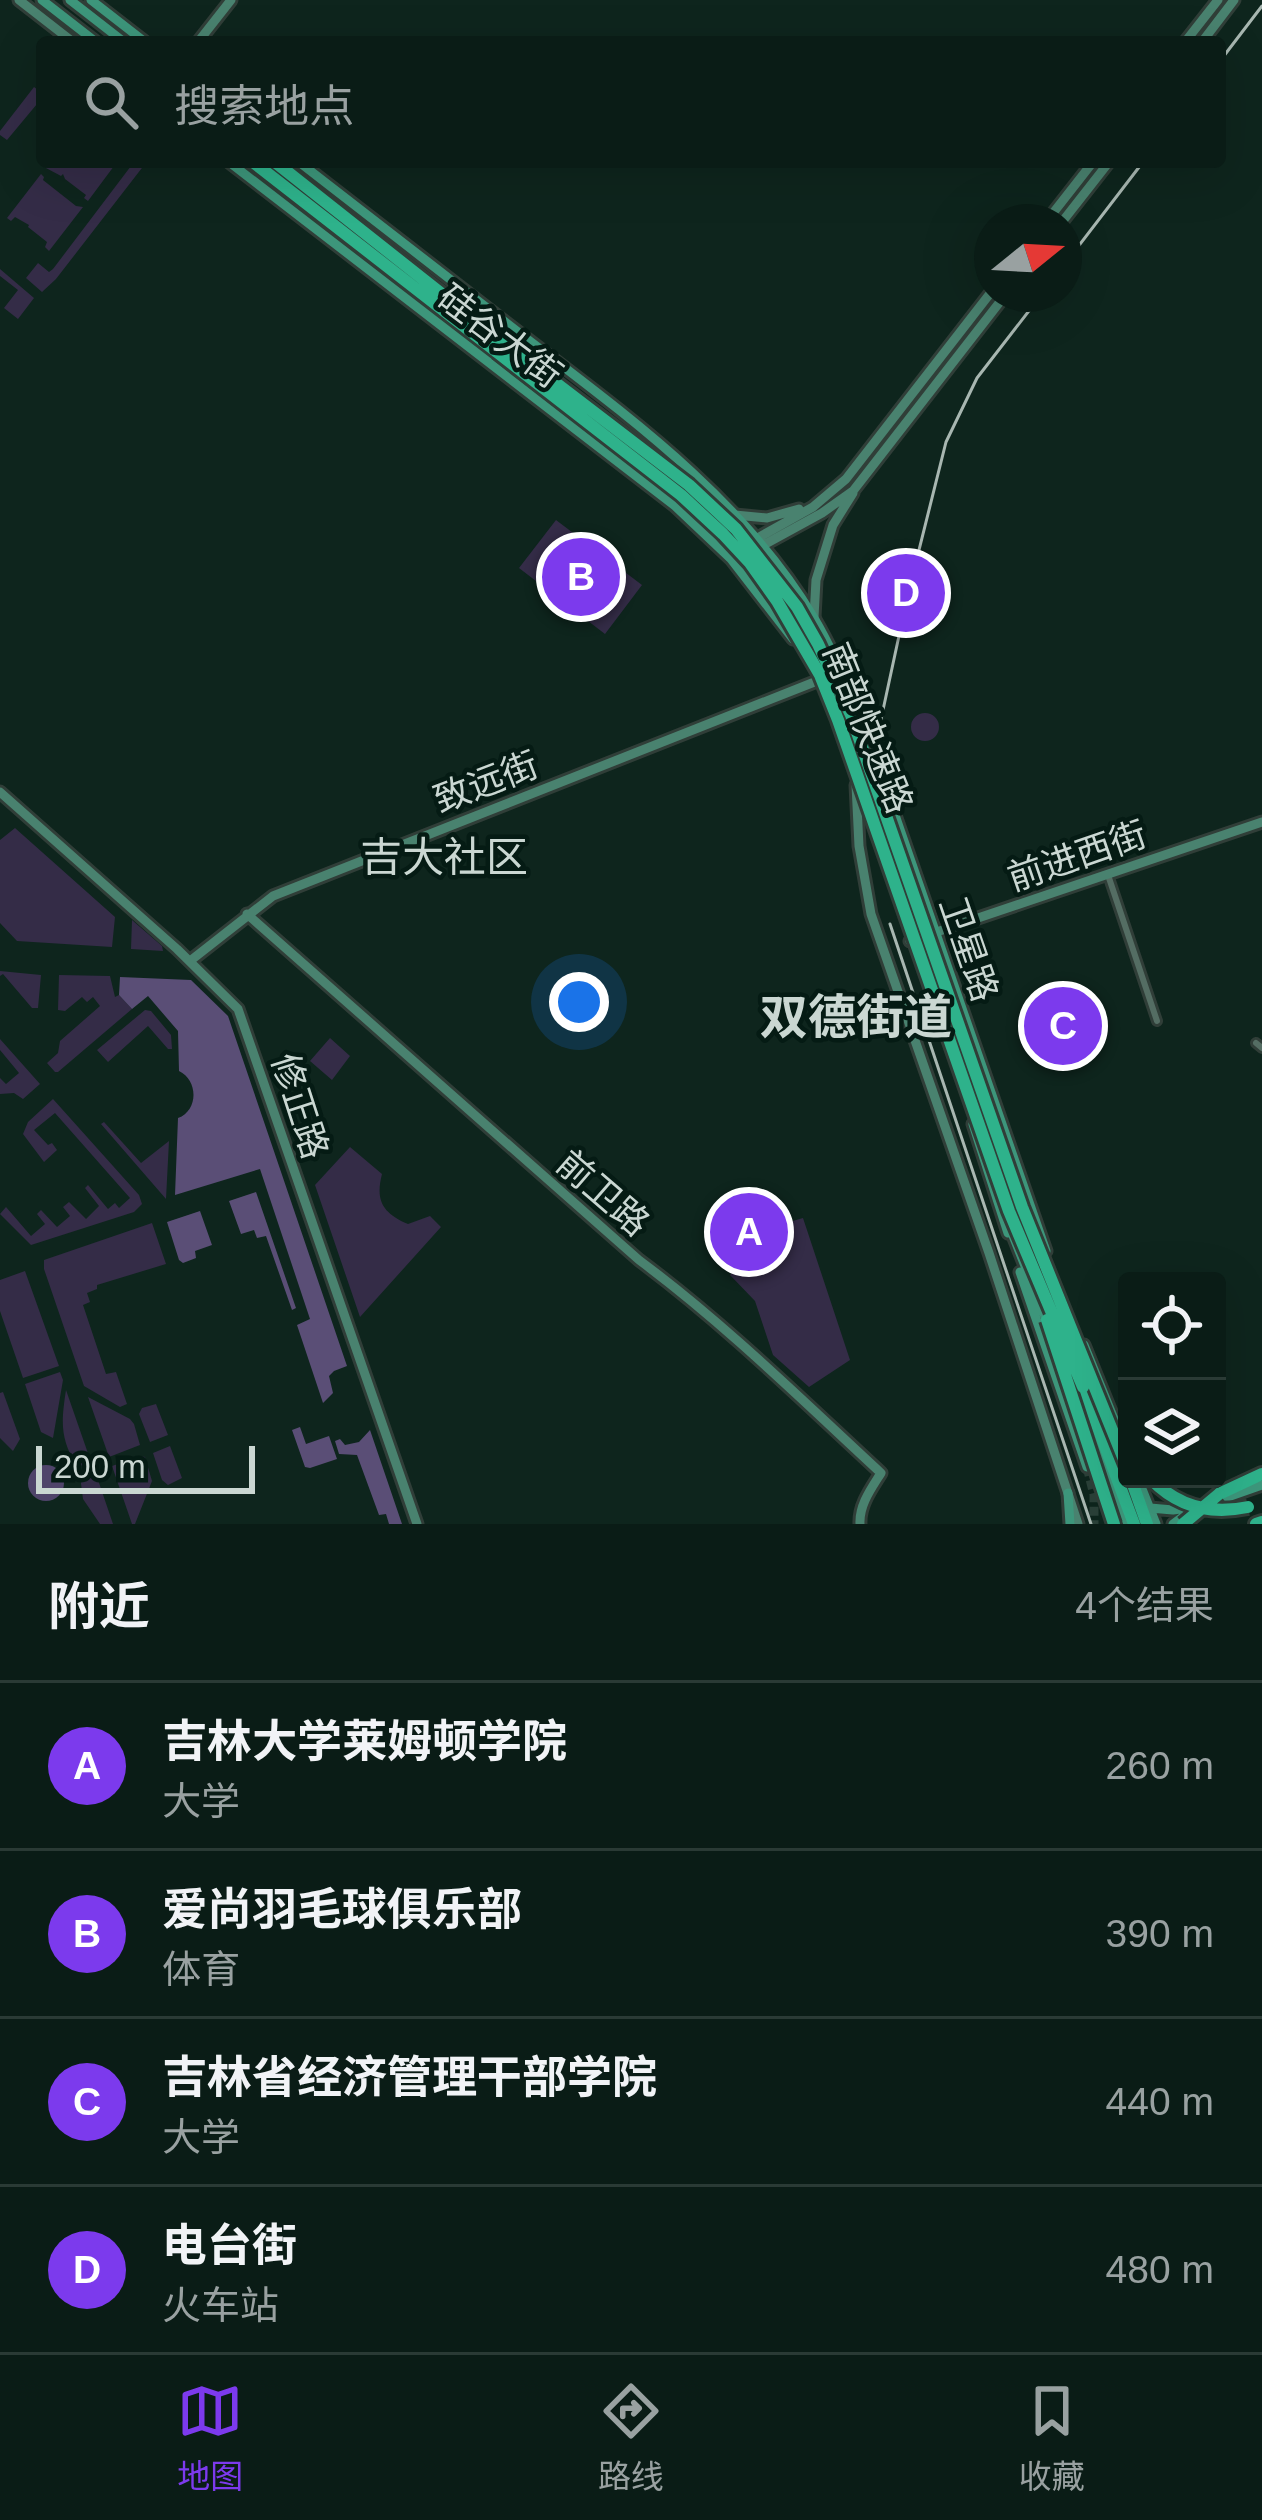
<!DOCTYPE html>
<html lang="zh">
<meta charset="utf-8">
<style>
:root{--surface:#0a1c16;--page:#13251f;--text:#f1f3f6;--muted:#99a1a1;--line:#2a3a35;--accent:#7c3aed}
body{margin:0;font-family:Helvetica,"Noto Sans SC",sans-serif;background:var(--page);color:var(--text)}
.controls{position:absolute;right:36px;bottom:36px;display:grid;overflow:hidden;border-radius:12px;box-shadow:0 12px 48px #0002}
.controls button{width:108px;height:108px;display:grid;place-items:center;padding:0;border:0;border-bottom:3px solid var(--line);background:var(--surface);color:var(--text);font:60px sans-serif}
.compass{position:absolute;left:974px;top:204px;width:108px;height:108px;border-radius:50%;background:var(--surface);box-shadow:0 12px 48px #0002;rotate:72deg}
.scale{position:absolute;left:36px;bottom:30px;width:219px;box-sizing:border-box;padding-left:12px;border:6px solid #cad7d2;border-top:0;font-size:33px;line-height:42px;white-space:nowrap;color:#cad7d2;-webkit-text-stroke:9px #051b14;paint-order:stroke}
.you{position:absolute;left:579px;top:1002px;width:42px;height:42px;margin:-30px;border:9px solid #fff;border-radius:50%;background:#1a73e8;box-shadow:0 0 0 18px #1a73e833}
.badge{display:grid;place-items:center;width:78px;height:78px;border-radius:50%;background:var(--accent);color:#fff;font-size:39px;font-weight:700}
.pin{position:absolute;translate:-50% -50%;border:6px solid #fff;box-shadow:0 3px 12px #0006}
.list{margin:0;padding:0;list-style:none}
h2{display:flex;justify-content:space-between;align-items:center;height:156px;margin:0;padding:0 48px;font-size:51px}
h2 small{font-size:39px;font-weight:400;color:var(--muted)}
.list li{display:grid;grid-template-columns:78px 1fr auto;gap:36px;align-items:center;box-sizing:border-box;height:168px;padding:0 48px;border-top:3px solid var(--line)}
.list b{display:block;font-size:45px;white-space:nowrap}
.list p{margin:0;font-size:39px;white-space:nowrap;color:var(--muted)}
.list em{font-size:39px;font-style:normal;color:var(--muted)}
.icon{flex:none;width:66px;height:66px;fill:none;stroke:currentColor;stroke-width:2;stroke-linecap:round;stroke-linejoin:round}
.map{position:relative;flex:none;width:1262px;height:1524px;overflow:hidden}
.search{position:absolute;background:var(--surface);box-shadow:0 12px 48px #0002;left:36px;right:36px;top:36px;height:132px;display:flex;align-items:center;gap:30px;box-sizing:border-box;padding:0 42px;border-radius:12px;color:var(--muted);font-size:45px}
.sheet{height:828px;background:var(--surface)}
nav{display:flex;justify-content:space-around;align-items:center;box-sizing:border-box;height:168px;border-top:3px solid var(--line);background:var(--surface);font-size:33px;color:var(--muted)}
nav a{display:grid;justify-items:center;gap:6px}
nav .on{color:var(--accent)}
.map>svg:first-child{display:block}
.green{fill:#342c47}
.forest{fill:#5a4e76}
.water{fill:#4f446a}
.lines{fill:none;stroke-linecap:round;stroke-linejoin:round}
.primary-tunnel{stroke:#2a4038;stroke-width:9;stroke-dasharray:9 4.5;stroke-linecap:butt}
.street-casing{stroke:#303e38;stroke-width:12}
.secondary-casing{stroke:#303e38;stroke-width:15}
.primary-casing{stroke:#303e38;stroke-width:15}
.highway-casing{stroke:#303e38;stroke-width:18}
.street{stroke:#546d63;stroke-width:6}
.secondary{stroke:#49826f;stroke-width:9}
.primary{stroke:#3d967b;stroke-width:9}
.highway{stroke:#2eb28b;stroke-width:12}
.tram{stroke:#a8b7b1;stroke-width:3}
.highway-bridge-casing{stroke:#303e38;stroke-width:18;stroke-linecap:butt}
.highway-bridge{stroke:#2eb28b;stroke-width:12}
.labels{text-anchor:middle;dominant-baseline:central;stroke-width:9;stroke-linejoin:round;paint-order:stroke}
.street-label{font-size:36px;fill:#cad7d2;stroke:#051b14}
.quarter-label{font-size:42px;fill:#cad7d2;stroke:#051b14}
.district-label{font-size:48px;font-weight:bold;fill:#cad7d2;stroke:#051b14}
</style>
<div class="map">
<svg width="1262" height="1524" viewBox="0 0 1262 1524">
<rect width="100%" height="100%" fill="#0e251d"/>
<path class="green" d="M34,87L42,93V98L7,140L0,135V131Z
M51,162L110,163L117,162L88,201L84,198L86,195L65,179L63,174L61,176L46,168Z
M134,162L145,164L56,279L42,292L26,278L38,263L49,272L53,269Z
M41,174L44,177L43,180L76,206L83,207L49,251L45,247L47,242L28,227L29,225L15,217L11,221L7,218Z
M0,269L34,298L18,319L4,308L18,290L0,276Z
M556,520L642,585L605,634L519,568Z
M911 727a14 14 0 1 1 28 0a14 14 0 1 1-28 0Z
M15,828L115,917L112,947L17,941L0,923V840Z
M132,920L162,946L163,951L131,949Z
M0,971L41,975L38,1008H32L3,974L0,976Z
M59,975L110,976L115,997L119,995L132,1009L58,1072H55L47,1063L58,1053L60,1041L100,1006L93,997L87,1002L82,997L65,1011L58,1010Z
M145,1010L151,1011L171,1035L172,1049H168L148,1026L108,1062L97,1050Z
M330,1038L350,1056L332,1080L310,1061Z
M0,1039L40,1084L23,1099L14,1093L0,1094V1078L6,1084L19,1073L0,1050Z
M53,1099L139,1195L142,1204L134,1212L31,1245L0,1214L6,1207L31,1236L45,1224L37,1214L41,1210L57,1227L70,1216L63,1207L69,1202L86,1219L99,1206L85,1188L88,1185L108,1209L115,1203L119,1208L130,1198L55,1113L34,1130L48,1145L52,1143L57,1150L44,1162L23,1134L28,1122Z
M104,1122L141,1163L169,1141L166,1199L101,1124Z
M350,1147L382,1174C375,1201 383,1213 408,1224L430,1216L441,1227L360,1317L315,1185Z
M803,1218L850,1360L809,1387L773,1355L755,1301L730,1275L772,1227Z
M152,1223L166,1264L97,1285V1289L87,1293L90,1302L83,1305L106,1374L116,1372L127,1404L120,1407L84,1386L44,1269V1260Z
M25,1271L59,1366L23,1378L0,1311V1280Z
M60,1372L63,1380L53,1438L41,1432L25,1384Z
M66,1390L91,1462L77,1467C60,1438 61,1423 66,1390Z
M3,1392L20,1439L13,1451L0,1438V1393Z
M88,1397L130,1419L134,1424L140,1445L109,1457Z
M156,1404L168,1435L150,1442L139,1414L142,1408Z
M170,1446L182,1478L168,1485L162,1480L153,1453Z
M141,1456L145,1457L152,1481L135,1524H132L112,1466Z
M95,1471L113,1524H100L83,1499L80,1476Z"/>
<path class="forest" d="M120,977L191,980L228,1016L347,1366L334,1371L329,1376L333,1393L323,1403L297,1325L310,1319L260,1169L175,1195L178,1118C199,1110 198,1080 179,1071L178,1031L148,996L132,1009L119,995Z
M256,1192L296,1308L292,1310L266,1236L257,1238L254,1230L241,1234L229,1201Z
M200,1211L212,1245L195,1251L196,1258L183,1263L179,1260L167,1222Z
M300,1427L306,1444L329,1436L337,1459L310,1468L305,1467L292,1430Z
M370,1430L402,1524H389L386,1514L379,1515L357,1455L339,1454L335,1441L340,1439L345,1445L359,1442Z"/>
<path class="water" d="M28 1483a18 18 0 1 1 36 0a18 18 0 1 1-36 0Z"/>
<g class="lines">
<path class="primary-tunnel" d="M1087,1467L1094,1495V1524"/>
<defs>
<path id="street" d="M1108,875L1157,1021
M1256,1043L1262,1048"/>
<path id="secondary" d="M19,0L73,42
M198,42L231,0
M1185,42L1218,0
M1202,42L1234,0
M1046,222L1093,162
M1062,222L1109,162
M735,515L767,518L799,509
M754,540L813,507L846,479L992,291
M758,548L822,513L853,491L1006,294
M814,617L816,580L833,525L853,493
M856,785L859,846L871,914L989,1253L1078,1524
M0,792L177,949L238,1009L417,1524
M247,914L639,1260C725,1324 802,1400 881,1473C871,1489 859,1505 860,1524
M910,941L1262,822
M190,961L273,896L817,681"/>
<path id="primary" d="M42,0L96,42
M70,0L124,42
M91,0L145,42
M229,162L675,506L731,559L793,639
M299,162C373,220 448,277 522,335C629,417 744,500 814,618C833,650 847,683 861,717L1046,1251
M973,1124L1008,1233
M1010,1228L1048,1324
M1020,1272L1087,1467
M1084,1345L1127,1451
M1069,1372L1128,1524
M1138,1479L1156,1524
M1068,1493L1070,1524
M1222,1499L1262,1485
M1150,1508L1173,1510L1195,1507
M1173,1524L1189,1512"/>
<path id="highway" d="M253,162L497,352
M275,162L505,344
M1083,1387L1134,1524
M1131,1479L1147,1524
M1219,1494L1262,1474
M1256,1524L1262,1522"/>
</defs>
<use href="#street" class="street-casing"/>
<use href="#secondary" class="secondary-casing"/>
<use href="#primary" class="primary-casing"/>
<use href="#highway" class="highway-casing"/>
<use href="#street" class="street"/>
<use href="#secondary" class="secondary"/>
<use href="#primary" class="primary"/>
<use href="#highway" class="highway"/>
<path class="tram" d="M1220,61L1262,6
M1064,265L1143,162
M880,724L908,594L946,442L977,378L1042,294
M890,924L1091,1524"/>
<defs>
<path id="highway-bridge" d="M505,344L689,485L736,529L797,607L818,644L851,715L1022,1207L1127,1467
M497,352L681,495L723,534L750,563L777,601L820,675L838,720L1009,1211L1083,1387
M1047,1320L1114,1524
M1151,1479C1178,1507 1210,1515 1248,1507
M1183,1524L1219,1494"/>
</defs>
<use href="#highway-bridge" class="highway-bridge-casing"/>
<use href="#highway-bridge" class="highway-bridge"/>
</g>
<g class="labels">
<g class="street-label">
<text transform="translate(500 336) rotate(37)">硅谷大街</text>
<text transform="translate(868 728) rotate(68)">南部快速路</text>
<text transform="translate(486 782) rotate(-21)">致远街</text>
<text transform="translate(1077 856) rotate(-19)">前进西街</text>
<text transform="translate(969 949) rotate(71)">卫星路</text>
<text transform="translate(300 1106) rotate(72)">修正路</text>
<text transform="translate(603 1193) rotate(41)">前卫路</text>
</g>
<g class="quarter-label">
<text x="444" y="857">吉大社区</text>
</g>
<g class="district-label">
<text x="856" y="1017">双德街道</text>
</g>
</g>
</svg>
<div class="controls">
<button><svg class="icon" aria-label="locate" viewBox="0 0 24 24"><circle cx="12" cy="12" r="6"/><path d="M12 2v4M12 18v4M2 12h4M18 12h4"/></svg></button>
<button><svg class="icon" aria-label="layers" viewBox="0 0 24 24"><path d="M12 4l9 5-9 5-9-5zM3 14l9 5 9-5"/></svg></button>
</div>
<svg class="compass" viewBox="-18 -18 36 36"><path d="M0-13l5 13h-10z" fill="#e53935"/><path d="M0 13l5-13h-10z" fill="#99a1a1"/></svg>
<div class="scale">200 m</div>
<div class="you"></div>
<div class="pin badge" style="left:749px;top:1232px">A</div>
<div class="pin badge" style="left:581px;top:577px">B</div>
<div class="pin badge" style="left:1063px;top:1026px">C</div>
<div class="pin badge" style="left:906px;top:593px">D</div>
<div class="search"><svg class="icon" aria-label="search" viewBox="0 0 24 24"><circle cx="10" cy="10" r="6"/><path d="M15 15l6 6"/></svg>搜索地点</div>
</div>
<section class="sheet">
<h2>附近<small>4个结果</small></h2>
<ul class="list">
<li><span class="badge">A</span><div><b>吉林大学莱姆顿学院</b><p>大学</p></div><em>260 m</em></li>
<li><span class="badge">B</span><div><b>爱尚羽毛球俱乐部</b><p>体育</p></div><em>390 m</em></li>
<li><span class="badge">C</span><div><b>吉林省经济管理干部学院</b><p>大学</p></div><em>440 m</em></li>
<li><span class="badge">D</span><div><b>电台街</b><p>火车站</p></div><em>480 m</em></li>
</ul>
</section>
<nav>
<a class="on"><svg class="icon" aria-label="map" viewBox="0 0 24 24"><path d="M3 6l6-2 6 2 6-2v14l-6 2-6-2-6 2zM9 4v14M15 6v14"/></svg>地图</a>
<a><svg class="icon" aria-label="directions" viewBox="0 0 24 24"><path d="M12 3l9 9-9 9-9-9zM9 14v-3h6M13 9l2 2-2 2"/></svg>路线</a>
<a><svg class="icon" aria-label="saved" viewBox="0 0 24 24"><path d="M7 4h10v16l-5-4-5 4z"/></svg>收藏</a>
</nav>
